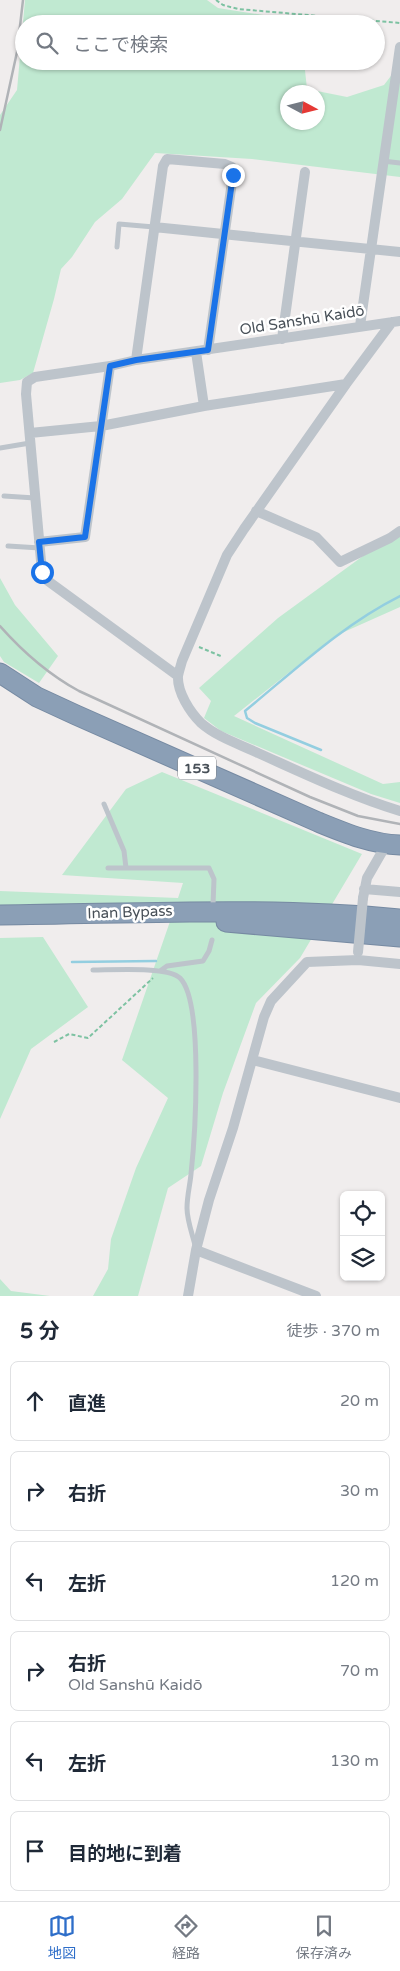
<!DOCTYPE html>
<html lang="ja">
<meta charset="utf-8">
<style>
:root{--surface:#fff;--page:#f6f6f7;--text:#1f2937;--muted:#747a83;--line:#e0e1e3;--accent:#2e6ec9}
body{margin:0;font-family:"Varela Round","Noto Sans JP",sans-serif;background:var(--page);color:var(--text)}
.controls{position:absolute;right:15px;bottom:15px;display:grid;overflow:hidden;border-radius:8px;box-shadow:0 1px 4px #0004}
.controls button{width:45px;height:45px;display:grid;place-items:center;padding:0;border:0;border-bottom:1px solid var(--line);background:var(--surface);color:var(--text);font:25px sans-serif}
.compass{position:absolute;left:280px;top:85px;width:45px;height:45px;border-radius:50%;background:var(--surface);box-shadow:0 1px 4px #0004;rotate:97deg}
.stop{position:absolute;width:15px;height:15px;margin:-11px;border:4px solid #1a73e8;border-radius:50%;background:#fff}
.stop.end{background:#1a73e8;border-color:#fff;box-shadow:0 1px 5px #0008}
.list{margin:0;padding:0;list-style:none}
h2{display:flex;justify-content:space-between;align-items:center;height:65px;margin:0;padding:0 20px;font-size:21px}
h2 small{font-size:16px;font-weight:400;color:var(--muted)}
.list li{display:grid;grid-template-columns:32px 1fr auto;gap:15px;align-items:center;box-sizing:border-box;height:80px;margin:0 10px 10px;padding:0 10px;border:1px solid var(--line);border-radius:8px}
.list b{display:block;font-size:19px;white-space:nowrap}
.list p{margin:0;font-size:16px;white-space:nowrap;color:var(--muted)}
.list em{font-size:16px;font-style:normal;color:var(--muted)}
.icon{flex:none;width:28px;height:28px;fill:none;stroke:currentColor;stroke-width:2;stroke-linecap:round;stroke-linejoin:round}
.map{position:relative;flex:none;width:400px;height:1296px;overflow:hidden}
.search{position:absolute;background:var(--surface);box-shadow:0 1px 4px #0004;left:15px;right:15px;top:15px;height:55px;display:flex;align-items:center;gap:12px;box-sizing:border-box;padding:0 18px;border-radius:28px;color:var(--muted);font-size:19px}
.sheet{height:605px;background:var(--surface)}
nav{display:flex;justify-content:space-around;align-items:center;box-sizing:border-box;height:70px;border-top:1px solid var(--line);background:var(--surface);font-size:14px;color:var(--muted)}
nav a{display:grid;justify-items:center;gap:2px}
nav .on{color:var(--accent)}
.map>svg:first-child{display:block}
.green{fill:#c0e9d1;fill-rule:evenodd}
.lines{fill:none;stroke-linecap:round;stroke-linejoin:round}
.stream{stroke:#93cee0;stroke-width:2.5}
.highway-casing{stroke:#768aa2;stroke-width:21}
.path{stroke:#7dc2a2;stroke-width:2;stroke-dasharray:4 2.5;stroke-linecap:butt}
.lane{stroke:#bdc4cb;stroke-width:5}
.street{stroke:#bdc4cb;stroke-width:10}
.highway{stroke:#8b9fb6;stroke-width:19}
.rail{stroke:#b0b3b7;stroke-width:2.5}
.street-bridge{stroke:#bdc4cb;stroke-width:10}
.route{stroke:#1a73e8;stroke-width:6}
.labels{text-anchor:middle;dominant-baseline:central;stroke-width:5;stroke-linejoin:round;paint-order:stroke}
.shield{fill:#fff;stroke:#7f848a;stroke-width:1}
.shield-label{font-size:14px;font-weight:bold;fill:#485058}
.street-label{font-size:15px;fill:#485058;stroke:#fff}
</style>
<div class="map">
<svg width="400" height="1296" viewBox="0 0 400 1296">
<rect width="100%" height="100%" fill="#f0eded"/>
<path class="green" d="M25,0H207L218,8L308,22L307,24H24V61H304L307,89L347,97L384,85L400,64V177L252,159L155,153L122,199L95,222L72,257L61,269L54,299L33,373L20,380L0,383V115L17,90ZM288,92H318V122H288Z
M400,529V607L335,636L234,716L383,784L400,782V803L371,794L221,731L204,718L211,701L199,688L278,618Z
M0,578L15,605L58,656L39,683L4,662L0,656Z
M162,772L362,854L300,958L256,1003L223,1093L201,1166L168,1188L138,1296H93L108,1269L111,1239L136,1168L168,1098L122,1060L175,907L0,908V891L178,898L183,883L62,875L126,789Z
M43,937L88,1007L31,1049L0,1119V938Z
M0,1279L11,1291L50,1296H0Z"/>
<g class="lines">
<path class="stream" d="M321,750L255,723L247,718L245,711C295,670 342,625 400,596
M72,962L156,961"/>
<defs>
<path id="highway" d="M0,673L37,697L76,715L318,822C345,833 371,844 400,845
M0,915C134,914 266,906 400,919
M226,922L400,937"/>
</defs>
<use href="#highway" class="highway-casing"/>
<path class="path" d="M216,0L223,5L238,9L400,23
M199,647L223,657
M54,1042L69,1034L88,1038L153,978"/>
<path class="lane" d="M383,161L400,163
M117,247L119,224L154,227
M0,448L30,443
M4,496L35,498
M8,546L40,548
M104,804L124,851L126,868
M108,868H209L214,879L213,905
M93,970C111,970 168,966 180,978C204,1002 195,1137 191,1174C190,1185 187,1196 187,1208C187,1220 192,1233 195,1245
M160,971L167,966L203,961L209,951L212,940"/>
<path class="street" d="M154,227L400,252
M392,322L346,384L244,529L227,555L182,661C181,665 179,671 178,676C177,692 190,712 201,723C217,737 239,744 258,753C305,774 351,796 400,811
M360,326L400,47
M282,339L305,172
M196,352L204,406
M136,360L163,166L167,159L225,164L232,167L233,175L208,350
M30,433L101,426L204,406L346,384
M256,511L316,537L340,562L390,538L400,531
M39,542L85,537L110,366
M178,676L48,581L42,572L26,394L27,382L35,377L110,366L136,360L400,321
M364,889L400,892
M363,898L367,878L386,845
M253,1060L400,1098
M196,1250L316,1296
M188,1296L196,1250L209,1200L233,1128L264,1017L271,1001L307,962L358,960L400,964"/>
<use href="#highway" class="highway"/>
<path class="rail" d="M0,130L17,52L23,0
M0,626C23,652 48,674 79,691L310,797L358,816L400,824"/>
<path class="street-bridge" d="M358,952L363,898"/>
</g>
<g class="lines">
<path class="route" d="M42,572L39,542L85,537L110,366L136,360L208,350L233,175"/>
</g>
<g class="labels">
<rect class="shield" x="178" y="756.5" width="38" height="23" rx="4"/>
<g class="shield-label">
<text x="197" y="768">153</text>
</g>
<g class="street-label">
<text transform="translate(302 320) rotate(-9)">Old Sanshū Kaidō</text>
<text transform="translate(130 912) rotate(-2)">Inan Bypass</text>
</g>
</g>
</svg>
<div class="controls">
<button><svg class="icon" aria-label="locate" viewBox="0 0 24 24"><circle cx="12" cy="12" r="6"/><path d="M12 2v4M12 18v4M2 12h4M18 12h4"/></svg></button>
<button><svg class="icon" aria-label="layers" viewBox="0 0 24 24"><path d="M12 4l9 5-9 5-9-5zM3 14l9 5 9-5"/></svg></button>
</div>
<svg class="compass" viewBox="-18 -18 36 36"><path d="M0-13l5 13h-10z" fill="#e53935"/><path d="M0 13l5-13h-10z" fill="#747a83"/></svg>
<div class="stop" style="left:42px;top:572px"></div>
<div class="stop end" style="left:233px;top:175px"></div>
<div class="search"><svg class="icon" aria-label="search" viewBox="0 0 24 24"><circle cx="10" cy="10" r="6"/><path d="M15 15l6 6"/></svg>ここで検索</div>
</div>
<section class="sheet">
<h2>5 分<small>徒歩 · 370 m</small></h2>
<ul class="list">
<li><svg class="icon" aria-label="ahead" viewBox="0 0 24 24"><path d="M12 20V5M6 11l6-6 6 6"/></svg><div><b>直進</b></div><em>20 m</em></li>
<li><svg class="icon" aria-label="right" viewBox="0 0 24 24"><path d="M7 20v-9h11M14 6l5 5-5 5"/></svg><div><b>右折</b></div><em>30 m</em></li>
<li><svg class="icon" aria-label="left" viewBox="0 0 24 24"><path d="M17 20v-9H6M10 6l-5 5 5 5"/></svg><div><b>左折</b></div><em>120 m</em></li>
<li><svg class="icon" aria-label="right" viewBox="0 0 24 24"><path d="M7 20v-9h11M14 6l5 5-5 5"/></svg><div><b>右折</b><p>Old Sanshū Kaidō</p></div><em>70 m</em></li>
<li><svg class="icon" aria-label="left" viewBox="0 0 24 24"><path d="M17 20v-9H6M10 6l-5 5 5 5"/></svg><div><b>左折</b></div><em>130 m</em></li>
<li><svg class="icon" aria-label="arrive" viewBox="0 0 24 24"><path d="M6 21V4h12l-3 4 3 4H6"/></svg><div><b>目的地に到着</b></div></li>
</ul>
</section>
<nav>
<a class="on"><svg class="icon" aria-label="map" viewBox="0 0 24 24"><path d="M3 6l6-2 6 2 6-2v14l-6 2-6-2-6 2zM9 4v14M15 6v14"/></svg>地図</a>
<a><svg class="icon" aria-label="directions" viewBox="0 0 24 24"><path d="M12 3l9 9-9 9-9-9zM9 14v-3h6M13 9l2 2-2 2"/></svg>経路</a>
<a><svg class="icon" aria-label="saved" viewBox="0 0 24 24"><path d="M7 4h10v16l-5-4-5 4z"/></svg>保存済み</a>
</nav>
